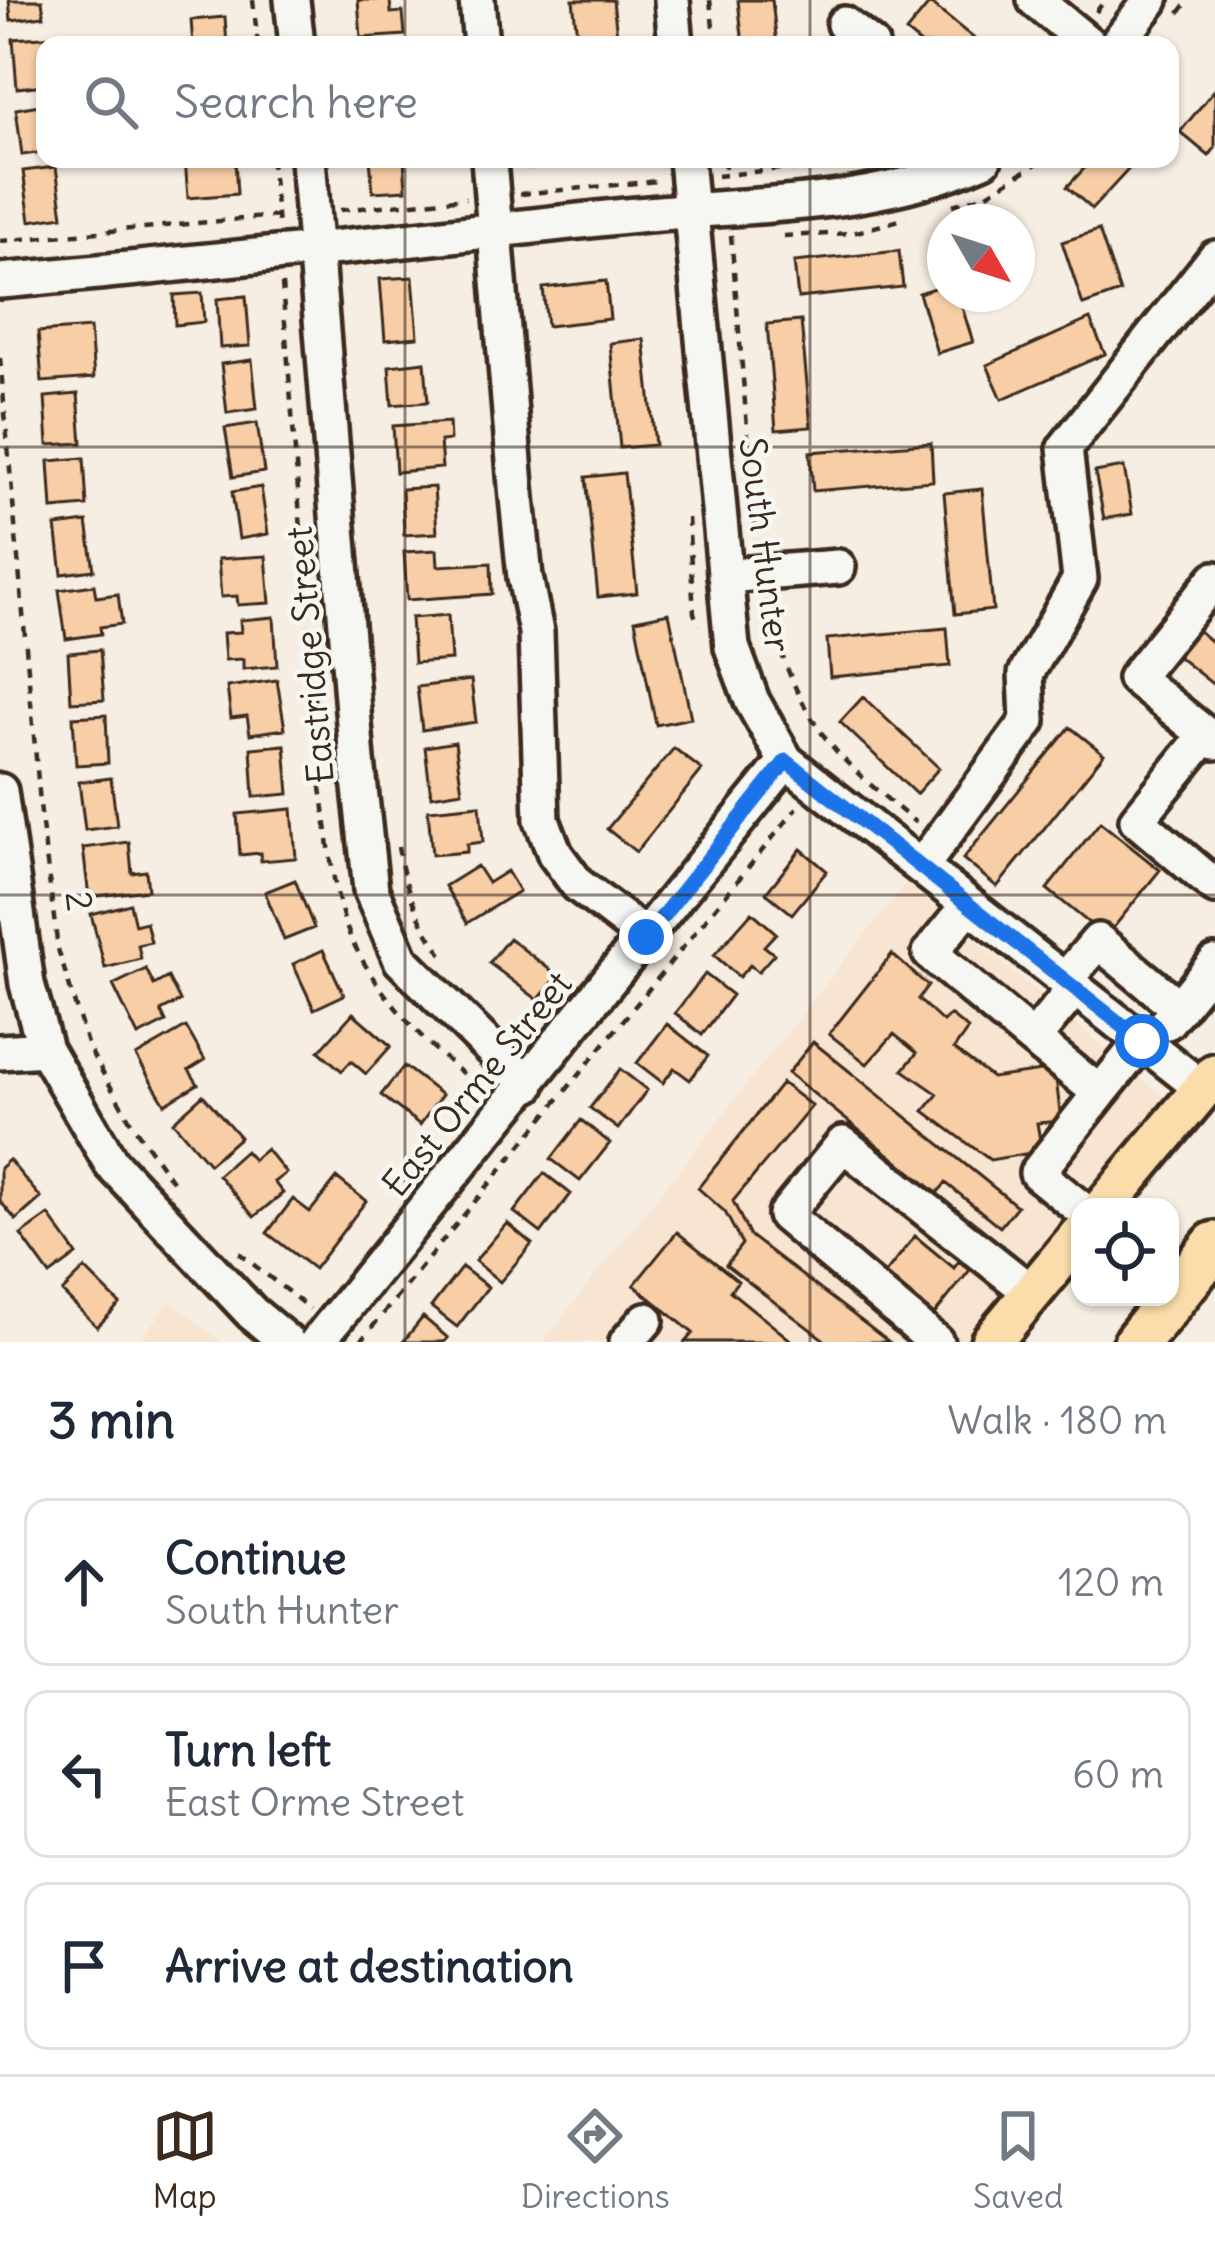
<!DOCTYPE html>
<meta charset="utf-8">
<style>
:root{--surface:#fff;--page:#f2f2f3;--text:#1f2937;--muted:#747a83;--line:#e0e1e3;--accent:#3b2a1e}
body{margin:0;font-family:Delius,sans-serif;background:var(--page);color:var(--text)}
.controls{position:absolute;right:36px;bottom:36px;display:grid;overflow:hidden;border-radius:24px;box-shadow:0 3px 9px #0004}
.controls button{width:108px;height:108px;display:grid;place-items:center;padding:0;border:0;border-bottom:3px solid var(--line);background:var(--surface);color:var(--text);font:60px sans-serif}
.compass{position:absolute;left:927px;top:204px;width:108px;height:108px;border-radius:50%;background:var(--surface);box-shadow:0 3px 9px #0004;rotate:129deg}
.stop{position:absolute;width:36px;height:36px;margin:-27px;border:9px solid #1a73e8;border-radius:50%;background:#fff}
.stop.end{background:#1a73e8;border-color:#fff;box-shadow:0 3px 12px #0008}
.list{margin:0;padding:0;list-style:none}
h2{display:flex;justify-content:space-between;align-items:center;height:156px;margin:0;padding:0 48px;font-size:51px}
h2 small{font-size:39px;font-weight:400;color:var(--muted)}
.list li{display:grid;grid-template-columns:78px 1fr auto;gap:36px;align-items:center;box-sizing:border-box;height:168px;margin:0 24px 24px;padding:0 24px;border:3px solid var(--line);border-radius:24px}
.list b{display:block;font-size:45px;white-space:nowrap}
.list p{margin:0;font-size:39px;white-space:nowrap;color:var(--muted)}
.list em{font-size:39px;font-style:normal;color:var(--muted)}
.icon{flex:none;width:66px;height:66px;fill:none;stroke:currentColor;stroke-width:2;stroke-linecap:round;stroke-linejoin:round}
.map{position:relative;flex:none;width:1215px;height:1342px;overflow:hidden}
.search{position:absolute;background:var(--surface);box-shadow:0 3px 9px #0004;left:36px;right:36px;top:36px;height:132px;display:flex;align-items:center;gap:30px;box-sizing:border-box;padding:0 42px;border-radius:24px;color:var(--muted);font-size:45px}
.sheet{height:732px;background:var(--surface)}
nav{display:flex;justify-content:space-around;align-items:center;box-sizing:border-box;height:168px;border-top:3px solid var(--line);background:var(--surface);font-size:33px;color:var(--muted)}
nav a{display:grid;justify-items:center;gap:6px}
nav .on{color:var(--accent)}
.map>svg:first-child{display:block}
.built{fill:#f7e4d1}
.building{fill:#f8cea6;stroke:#3b2a1e;stroke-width:3}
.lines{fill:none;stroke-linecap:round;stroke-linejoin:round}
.minor-casing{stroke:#3b2a1e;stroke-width:42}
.major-casing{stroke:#3b2a1e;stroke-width:48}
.highway-casing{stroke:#3b2a1e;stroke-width:54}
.path{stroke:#3b2a1e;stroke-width:4.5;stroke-dasharray:9 9;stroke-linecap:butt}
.minor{stroke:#f6f6f2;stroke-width:33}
.major{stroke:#faddab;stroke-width:39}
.highway{stroke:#faddab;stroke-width:45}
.route{stroke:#1a73e8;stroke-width:15}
.grid{fill:none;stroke:#3b2a1e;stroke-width:3;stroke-opacity:0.55}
.labels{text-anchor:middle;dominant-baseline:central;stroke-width:9;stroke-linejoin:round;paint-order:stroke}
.street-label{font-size:36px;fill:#3b2a1e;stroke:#f6f6f2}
</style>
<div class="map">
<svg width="1215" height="1342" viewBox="0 0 1215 1342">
<rect width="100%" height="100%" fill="#f6eee3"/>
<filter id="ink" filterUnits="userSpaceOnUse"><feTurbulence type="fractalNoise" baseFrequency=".00833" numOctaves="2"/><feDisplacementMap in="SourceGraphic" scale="24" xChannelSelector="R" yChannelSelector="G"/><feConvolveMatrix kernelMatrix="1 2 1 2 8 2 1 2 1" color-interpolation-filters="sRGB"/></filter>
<g filter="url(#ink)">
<path class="built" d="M906,883L1165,1098L965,1342H543Z
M171,1301L222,1342H138Z"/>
<path class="building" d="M9,0H42L44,16L11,20Z
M358,0H390L391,13L403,12L405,35L361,38Z
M573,0H613L618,45H578Z
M738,0H772L777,45H743Z
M930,3L981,44L980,45H922L906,32Z
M225,17L227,45H193L191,20Z
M57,36L58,45H45V85L17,88L13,39Z
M1215,89V148L1209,156L1180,132Z
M45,104V152L22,155L16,109Z
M185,159H235L237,194L188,198Z
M370,159H404L406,190L373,192Z
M527,159H591L592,162L527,168Z
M1093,159H1138L1092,209L1067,187Z
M56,167L63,216L30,221L23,171Z
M1099,230L1120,292L1083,305L1062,242Z
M899,251L903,287L798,298L794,262Z
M413,277L418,337L385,340L380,279Z
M606,281L610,319L547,326L543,288Z
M945,284V294H958L973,342L937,353L919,293Z
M202,293L204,322L175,325L174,295Z
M246,296L250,346L220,348L217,299Z
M1090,319L1105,354L1002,399L987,365Z
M801,321L811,427L776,430L767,324Z
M90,328L94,378L42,382L38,332Z
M644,339L655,445L620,448L610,343Z
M252,360L257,409L227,413L221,364Z
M425,362L428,402L392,405L389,366Z
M78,394L82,443L48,445L45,397Z
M449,422L450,440L440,441L442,468L396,472L393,426Z
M257,423L264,472L233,477L225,428Z
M931,443L933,481L813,491L810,452Z
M84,458L87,506L52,509L49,461Z
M1124,467L1132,514L1104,519L1095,472Z
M624,473L637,593L598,597L586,477Z
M261,487L268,534L239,539L232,492Z
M434,487L437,533L404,535L402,489Z
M982,489L993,610L955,614L944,493Z
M87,522L94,570L62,574L56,526Z
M437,550L438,566L491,563L492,594L407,600L404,552Z
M266,556L270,603L238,605L237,596L221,597L218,559Z
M94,585L96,597L118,594L122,624L100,627L101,634L66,639L59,590Z
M669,613L691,718L656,725L635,620Z
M448,615L451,660L414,663L411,618Z
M274,617L277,666L243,669V659L225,660L223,633L241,632L240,620Z
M1193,626L1215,645V686L1172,652Z
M947,628L950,666L830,677L827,639Z
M100,650L104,700L71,702L68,653Z
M277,680L285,729L250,734L247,716L231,718L227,687Z
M471,680L476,722L422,730L417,687Z
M863,697L939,768L916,794L840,722Z
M106,715L108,763L76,765L73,717Z
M1070,727L1104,754L997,887L963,859Z
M455,742L462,791L431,796L425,747Z
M285,745L289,794L254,797L251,748Z
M674,748L702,770L636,852L607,829Z
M111,778L117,826L85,830L79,782Z
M480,805L483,842L467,844V852L432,855L428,810Z
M292,809L296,858L261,861L260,853L240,855L237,814Z
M1100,822L1160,870L1106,937L1047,889Z
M129,842L132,873L146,871L148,890L89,897L83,848Z
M801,849L827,871L792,914L766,893Z
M477,866L488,883L507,871L519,891L467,923L445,886Z
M295,880L314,928L284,940L265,892Z
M130,904L135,925L146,922L151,942L138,945L141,959L105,968L91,914Z
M752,912L776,933L764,946L774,954L758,972L750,965L739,977L714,955Z
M509,938L558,976L538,1000L489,963Z
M323,950L344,995L314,1009L293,964Z
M892,954L928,986L918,999L943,1022L950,1015L968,1029L954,1049L992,1078L1055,1069L1061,1121L1037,1123L1042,1151L990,1160L924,1111L938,1094L903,1070L917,1053L894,1034L867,1064L829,1034Z
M146,969L154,985L168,977L180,1001L161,1011L166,1022L138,1036L113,985Z
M705,974L732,995L702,1035L675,1013Z
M353,1013L391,1046L366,1074L351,1061L342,1071L319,1051Z
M667,1024L708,1056L690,1080L674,1068L663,1083L637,1063Z
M186,1027L205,1060L189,1070L198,1084L165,1104L136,1056Z
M813,1042L1017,1206L1000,1227L946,1183L937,1193L788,1073Z
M404,1066L442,1095L420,1125L381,1095Z
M620,1069L647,1090L618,1129L590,1108Z
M782,1083L812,1106L733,1201L749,1235L889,1342H827L726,1265L742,1244L725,1212L698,1188Z
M203,1095L240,1137L209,1164L173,1122Z
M581,1120L610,1143L580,1181L551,1159Z
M266,1149L286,1173L274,1182L283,1193L254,1217L218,1175L245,1151L253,1160Z
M9,1160L41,1198L16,1220L0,1201V1168Z
M544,1173L571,1194L541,1233L514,1212Z
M337,1178L366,1201L314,1269L267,1233L293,1199L310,1212Z
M49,1215L77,1255L50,1275L21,1235Z
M507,1223L532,1244L500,1282L475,1261Z
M677,1232L738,1281L730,1291L793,1342H685L693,1333L634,1285Z
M915,1236L954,1268L959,1261L970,1270L934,1315L884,1275Z
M462,1267L488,1287L457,1327L431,1307Z
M85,1269L120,1304L97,1327L62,1292Z
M423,1317L448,1338L444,1342H403Z"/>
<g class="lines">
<defs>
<path id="minor" d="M292,0L297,45
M477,0L481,45
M672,0L676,45
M1035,0L1090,45
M844,24L871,45
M1116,45L1151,0
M308,159L357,760L371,890L401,960L528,1085
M489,159L517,498L525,577L536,632L542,820L555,854L578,885L646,937
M686,159L732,647L752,701L786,761L1203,1089
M0,281C209,263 418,238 626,216C749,203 868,210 984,159
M725,576L838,567
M1215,579L1135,678L1215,742
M1206,735L1137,820L1215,886
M0,791L27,984L45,1049L111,1163L252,1313L287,1342
M921,867L1028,721L1026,674L1080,579L1065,448L1215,258
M969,905L930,953L1033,1039L1075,988
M1065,980L1098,941L1179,1008
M1167,1022L1215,963
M1033,1039L1100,1093L1142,1041
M0,1052L45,1049
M1080,1208L1037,1173L1100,1093
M317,1342L786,761
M627,1342L646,1320
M936,1342L785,1215L843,1144L1032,1293"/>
<path id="major" d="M1104,1207L1215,1074
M991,1342L1080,1235"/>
<path id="highway" d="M1137,1342L1215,1245"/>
</defs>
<use href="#minor" class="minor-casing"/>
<use href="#major" class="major-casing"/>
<use href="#highway" class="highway-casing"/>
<path class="path" d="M253,0L258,45
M710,0L715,45
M1096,12L1105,0
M1179,13L1189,0
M271,159L278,225
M724,159L726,176
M717,176L869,159
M520,194L658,181
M953,205L986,195L1044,159
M340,210L466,198
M731,235L757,547
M783,236L853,233L907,218
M0,241L275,216
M282,284L321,788C328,833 331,882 346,926C368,985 430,1053 482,1087L485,1084
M0,358L42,825L58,949L88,1047L132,1124L174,1184
M688,518L694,613L699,625
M765,600C779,651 797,705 832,746C856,775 888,799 916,823
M398,847C405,890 420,926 447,961
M239,1253L310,1309
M360,1342L797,808"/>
<use href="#minor" class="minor"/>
<use href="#major" class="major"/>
<use href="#highway" class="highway"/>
</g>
</g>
<g class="lines" filter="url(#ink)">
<path class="route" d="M646,937L786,761L1142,1041"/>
</g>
<path class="grid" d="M405,0V45M810,0V45M405,159V1342M810,159V1342M0,447H1215M0,895H1215"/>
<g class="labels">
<g class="street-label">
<text transform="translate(765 545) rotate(83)">South Hunter</text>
<text transform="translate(310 655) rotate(-95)">Eastridge Street</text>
<text transform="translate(79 901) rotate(83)">2</text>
<text transform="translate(477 1084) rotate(-51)">East Orme Street</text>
</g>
</g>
</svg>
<div class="controls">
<button><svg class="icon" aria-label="locate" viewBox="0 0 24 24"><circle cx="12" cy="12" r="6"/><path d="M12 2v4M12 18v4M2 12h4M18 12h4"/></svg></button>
</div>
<svg class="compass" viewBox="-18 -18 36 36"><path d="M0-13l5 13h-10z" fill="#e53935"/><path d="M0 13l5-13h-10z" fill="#747a83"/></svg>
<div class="stop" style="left:1142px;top:1041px"></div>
<div class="stop end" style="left:646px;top:937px"></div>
<div class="search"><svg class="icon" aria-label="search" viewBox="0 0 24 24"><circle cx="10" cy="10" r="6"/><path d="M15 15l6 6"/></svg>Search here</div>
</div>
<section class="sheet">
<h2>3 min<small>Walk · 180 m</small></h2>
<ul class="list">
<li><svg class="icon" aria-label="ahead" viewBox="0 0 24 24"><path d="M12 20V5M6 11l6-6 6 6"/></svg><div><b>Continue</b><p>South Hunter</p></div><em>120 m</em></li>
<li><svg class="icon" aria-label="left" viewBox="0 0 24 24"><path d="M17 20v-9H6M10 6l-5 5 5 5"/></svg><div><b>Turn left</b><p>East Orme Street</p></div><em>60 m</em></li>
<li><svg class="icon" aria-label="arrive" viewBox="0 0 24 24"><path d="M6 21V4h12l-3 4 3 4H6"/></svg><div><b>Arrive at destination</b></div></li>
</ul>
</section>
<nav>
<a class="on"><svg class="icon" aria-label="map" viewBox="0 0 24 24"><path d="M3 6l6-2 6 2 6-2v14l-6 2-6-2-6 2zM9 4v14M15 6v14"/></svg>Map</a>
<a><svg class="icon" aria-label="directions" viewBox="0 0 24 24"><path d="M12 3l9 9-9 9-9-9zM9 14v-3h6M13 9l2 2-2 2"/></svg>Directions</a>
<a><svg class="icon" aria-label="saved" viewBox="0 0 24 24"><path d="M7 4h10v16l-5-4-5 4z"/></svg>Saved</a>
</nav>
